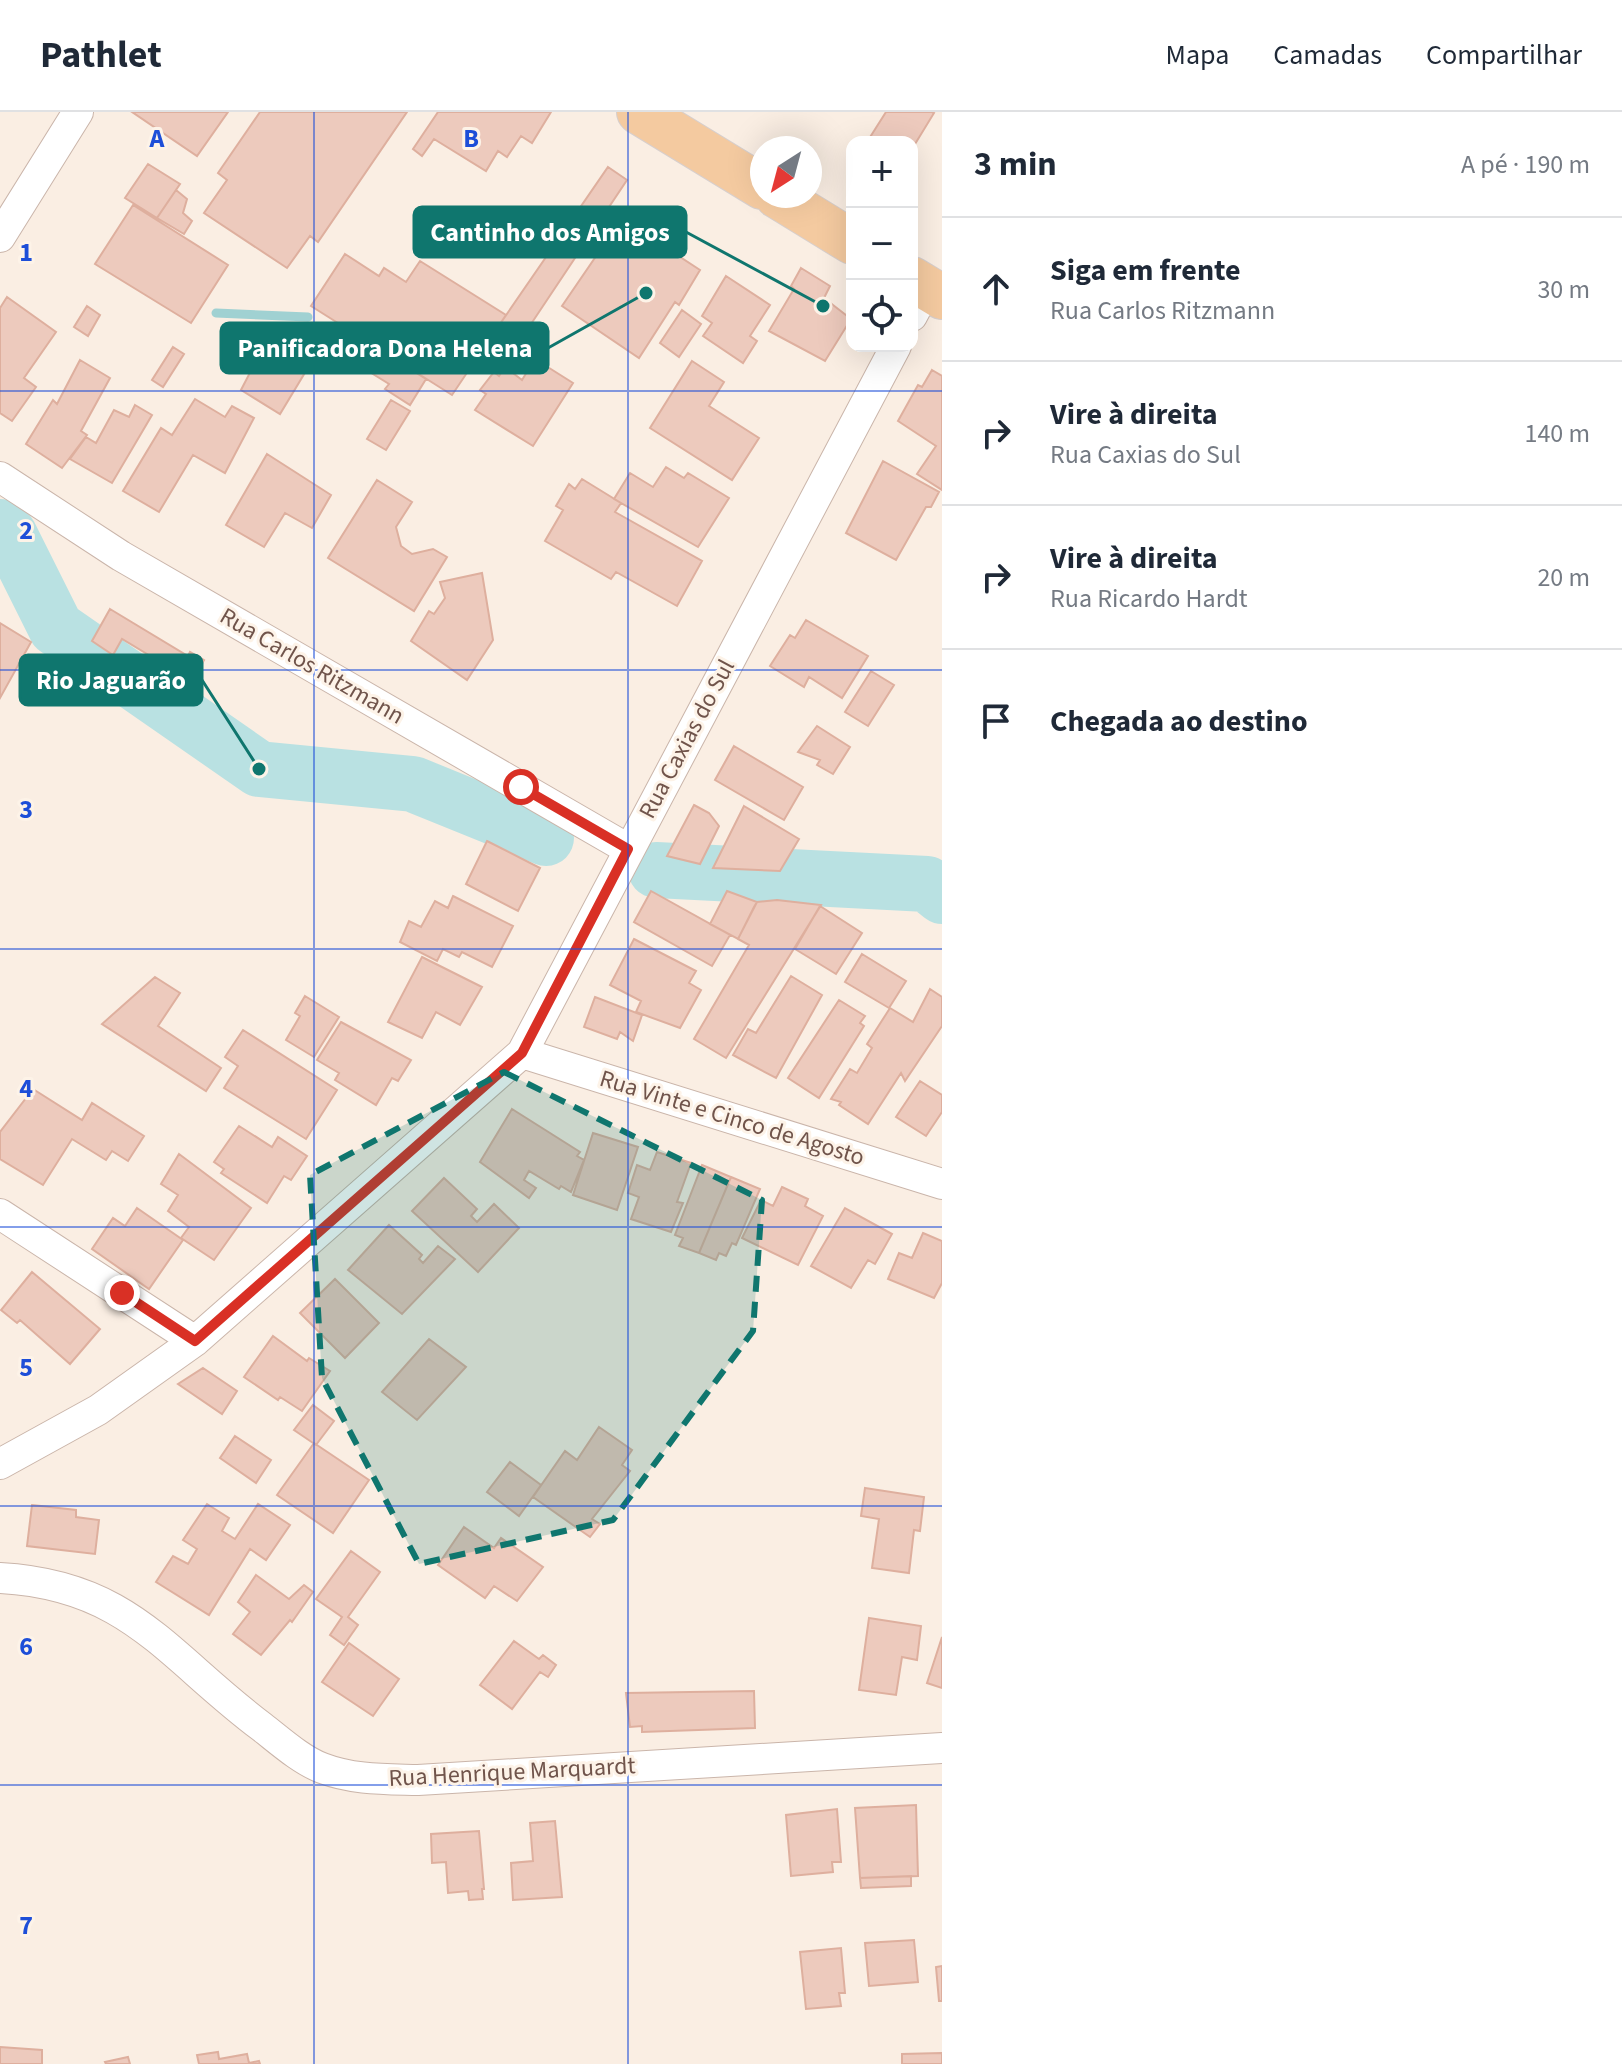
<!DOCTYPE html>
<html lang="pt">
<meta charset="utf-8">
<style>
:root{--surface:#fff;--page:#f6f6f7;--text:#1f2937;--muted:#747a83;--line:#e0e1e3}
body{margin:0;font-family:"Source Sans 3",sans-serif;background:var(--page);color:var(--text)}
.controls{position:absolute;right:24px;top:24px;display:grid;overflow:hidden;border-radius:16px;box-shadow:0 8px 32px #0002}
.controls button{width:72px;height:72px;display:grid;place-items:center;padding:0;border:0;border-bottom:2px solid var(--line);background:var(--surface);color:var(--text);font:40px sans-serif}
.compass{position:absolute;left:750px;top:24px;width:72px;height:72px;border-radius:50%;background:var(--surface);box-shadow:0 8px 32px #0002;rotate:216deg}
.stop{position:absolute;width:24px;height:24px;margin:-18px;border:6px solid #d93025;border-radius:50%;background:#fff}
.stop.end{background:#d93025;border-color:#fff;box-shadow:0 2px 8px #0008}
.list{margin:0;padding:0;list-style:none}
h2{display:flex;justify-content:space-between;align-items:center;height:104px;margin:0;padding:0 32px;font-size:34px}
h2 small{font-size:26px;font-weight:400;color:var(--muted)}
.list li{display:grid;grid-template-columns:52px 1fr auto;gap:24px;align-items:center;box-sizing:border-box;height:144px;padding:0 32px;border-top:2px solid var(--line)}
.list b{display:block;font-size:30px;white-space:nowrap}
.list p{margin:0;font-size:26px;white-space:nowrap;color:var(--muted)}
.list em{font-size:26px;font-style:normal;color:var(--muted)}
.icon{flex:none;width:44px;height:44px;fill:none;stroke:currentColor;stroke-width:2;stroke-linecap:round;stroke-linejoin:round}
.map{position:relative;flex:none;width:942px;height:1952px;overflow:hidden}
header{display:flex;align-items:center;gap:48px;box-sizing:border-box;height:112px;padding:0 40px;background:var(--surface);border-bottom:2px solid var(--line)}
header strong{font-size:38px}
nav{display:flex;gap:44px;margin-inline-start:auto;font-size:28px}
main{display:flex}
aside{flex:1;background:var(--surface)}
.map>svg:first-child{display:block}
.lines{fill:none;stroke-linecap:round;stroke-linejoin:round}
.stream{stroke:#a0d1d2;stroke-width:9}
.river{stroke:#b9e1e2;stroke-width:56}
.building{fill:#edcabd;stroke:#deaf9e;stroke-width:2}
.minor-casing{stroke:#cab5aa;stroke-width:32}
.primary-casing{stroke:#d7cfcd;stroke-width:46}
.minor{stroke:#fff;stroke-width:30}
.primary{stroke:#f4caa0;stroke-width:44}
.route{stroke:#d93025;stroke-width:10}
.marked{fill:#0f766e;fill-opacity:0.2;stroke:#0f766e;stroke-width:6;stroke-dasharray:16 10;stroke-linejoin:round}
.grid{fill:none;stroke:#1d4ed8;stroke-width:2;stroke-opacity:0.55}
.labels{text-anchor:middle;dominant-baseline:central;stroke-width:6;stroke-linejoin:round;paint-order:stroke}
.street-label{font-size:24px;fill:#70544b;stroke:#fdf3e8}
.grid-label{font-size:26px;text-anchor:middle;font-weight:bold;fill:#1d4ed8;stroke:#fdf3e8;stroke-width:6;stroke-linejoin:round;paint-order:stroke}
.leader{fill:none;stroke:#0f766e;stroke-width:3}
.callout-dot{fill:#0f766e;stroke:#fdf3e8;stroke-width:3}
.callout{fill:#0f766e;stroke:#0f766e;stroke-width:3}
.callout-label{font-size:26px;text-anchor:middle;font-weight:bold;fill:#fff}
</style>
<header>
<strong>Pathlet</strong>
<nav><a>Mapa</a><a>Camadas</a><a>Compartilhar</a></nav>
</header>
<main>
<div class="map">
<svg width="942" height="1952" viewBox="0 0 942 1952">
<rect width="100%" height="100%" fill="#faeee3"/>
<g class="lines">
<path class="stream" d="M216,201L308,205"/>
<path class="river" d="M0,415L9,422L56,516L259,657L413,672L546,726
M656,758L927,772L942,784"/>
</g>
<path class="building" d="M132,0H228L197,44Z
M260,0H407L318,130L310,124L287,156L204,101L227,68L218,61Z
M438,0H551L532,31L521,24L507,45L498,39L486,59L434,27L422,44L413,37Z
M886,0H932L934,1L912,37V30H867Z
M148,52L180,72L157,106L125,86Z
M608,55L627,68L513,239L491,225Z
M176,78L187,87L183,101L192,109L184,122L157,106Z
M133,93L228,153L191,211L95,152Z
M616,115L641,133L645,122L700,158L679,193L675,190L639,246L562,194Z
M345,142L379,164L384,156L406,170L420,149L506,203L452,283L311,194Z
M801,156L830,174L824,186L851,207L825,249L769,219L794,177L791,174Z
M726,164L770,193L750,224L757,229L743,251L703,224L712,211L702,204Z
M7,185L56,220L24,266L36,275L12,309L0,301V196Z
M87,194L100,203L88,224L74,215Z
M682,198L701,212L679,245L660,231Z
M352,221L426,267L410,293L385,277L389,272L339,241Z
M269,224L312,249L280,302L241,278Z
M173,235L184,242L163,275L152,268Z
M535,247L573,271L533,334L475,298L486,282L480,278L494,260L499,264L505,255L522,268Z
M80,248L110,266L81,319L87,323L62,356L26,332L53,288L57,292Z
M692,249L724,270L709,294L759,326L732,368L650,316Z
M932,258L942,264V378L917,362L936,334L898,309L918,273L922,275Z
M195,287L225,305L232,294L254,306L225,361L193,343L159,400L123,379L161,316L172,323Z
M391,288L410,299L386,338L367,327Z
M135,293L152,303L112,371L70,347L86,325L96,331L114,298L129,305Z
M267,342L331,383L312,416L285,401L264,435L226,413Z
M883,349L939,380L931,395H926L896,448L846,421Z
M666,355L684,366L688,361L729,386L698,435L614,387L630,361L653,375Z
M582,367L621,391L615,400L702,449L677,494L616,460L611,467L545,429L563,398L556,394L569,372L575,377Z
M377,368L412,390L396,415L401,434L412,442L433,437L447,445L414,499L328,446Z
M482,461L493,528L467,568L411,529L429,499L434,502L445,486L440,470Z
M110,497L188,544L190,540L204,548L181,586L147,564L157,548L122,527L113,543L92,529Z
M806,508L868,544L842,586L809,565L804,575L770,554L790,523L795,526Z
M0,511L31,530L0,586Z
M871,559L894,573L868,614L845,600Z
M817,614L850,635L833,662L817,653L820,648L798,640Z
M734,634L803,675L784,708L715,668Z
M694,693L709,701L719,714L700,752L667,744Z
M744,694L799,727L780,759L713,756Z
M487,729L540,756L518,799L466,772Z
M651,779L730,823L712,854L634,810Z
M727,779L757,790L738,827L710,812Z
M453,784L513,814L492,855L462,840L459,845L443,837L437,849L400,830L409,809L421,815L435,789L448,796Z
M777,788L821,793L726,946L694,927L749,833L738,827L754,795L757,790Z
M820,794L862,821L836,862L795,837Z
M634,827L696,859L689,871L701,878L680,916L636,900L641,889L610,873Z
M862,842L906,869L889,896L845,870Z
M422,845L482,875L460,913L436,900L422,926L388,910Z
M791,864L822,883L776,966L733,943L748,917L756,921Z
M155,865L180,881L158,914L221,956L206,979L102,912Z
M930,877L942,885V914L905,969L901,961L868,1012L839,993L841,990L831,987L850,957L857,961L872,936L867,932L890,896L913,910Z
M305,884L339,905L314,945L286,928L300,904L295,901Z
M595,885L642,903L633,929L620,920L617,927L584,915Z
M839,888L865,904L860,911L864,914L819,986L788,966Z
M341,910L411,948L398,969L392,966L376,993L335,968L339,961L317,948Z
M243,918L337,978L306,1027L224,976L238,954L225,945Z
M920,969L942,983V1000L926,1024L896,1005Z
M33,977L82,1008L92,991L144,1024L128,1049L112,1039L106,1048L72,1027L43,1073L0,1047V1020Z
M512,997L580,1040L577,1044L584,1048L571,1080L561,1074L559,1077L529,1059L524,1068L536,1076L529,1086L480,1050Z
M239,1014L272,1035L278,1025L307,1044L291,1068L284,1064L267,1091L221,1061L224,1057L214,1050Z
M593,1021L638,1035L617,1098L573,1083Z
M657,1040L691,1051L677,1090L683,1091L671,1120L631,1107L639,1085L628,1081L637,1053L650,1058Z
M179,1042L251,1096L214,1148L181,1126L189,1115L168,1099L178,1083L161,1072Z
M702,1053L731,1065L699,1141L679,1134L683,1126L675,1123Z
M731,1065L760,1077L736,1133L732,1131L726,1144L719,1141L716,1148L699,1141Z
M444,1066L477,1097L471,1104L477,1110L494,1092L519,1116L478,1160L412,1099Z
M782,1075L808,1087L805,1094L823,1104L798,1153L742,1126L761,1088L773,1094Z
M137,1096L183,1128L149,1177L92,1137L113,1106L125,1114Z
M845,1096L892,1122L875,1152L868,1148L851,1176L811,1154Z
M389,1113L422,1143L419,1147L423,1151L438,1134L455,1147L402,1202L348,1158Z
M923,1121L942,1129V1171L934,1186L888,1167L899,1141L912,1146Z
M32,1160L100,1217L70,1252L20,1208L17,1211L1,1198Z
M335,1167L379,1211L345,1246L300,1201Z
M273,1224L307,1249L309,1246L330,1259L302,1299L280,1285L278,1288L244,1265Z
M429,1227L466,1255L417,1308L382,1280Z
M203,1256L237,1279L222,1302L178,1272Z
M313,1293L334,1309L316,1333L294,1318Z
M599,1315L632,1338L622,1353L630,1359L592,1407L600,1412L590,1425L533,1385L565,1339L577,1348Z
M235,1324L271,1348L256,1371L220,1346Z
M314,1331L369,1368L333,1421L277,1383Z
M510,1350L541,1373L519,1404L487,1380Z
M865,1376L924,1385L920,1419L914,1418L909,1461L872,1456L879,1407L861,1404Z
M207,1392L229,1406L222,1419L235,1427L258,1392L290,1413L266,1448L250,1437L209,1503L156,1470L173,1444L188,1452L197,1437L183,1428Z
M32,1393L76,1398V1405L99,1408L95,1442L27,1434Z
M464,1415L494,1436L501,1426L543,1455L517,1489L494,1474L485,1486L438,1453Z
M351,1439L380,1460L348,1505L358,1513L344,1533L330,1523L342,1505L316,1487Z
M256,1463L289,1487L304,1473L313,1480L292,1510L290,1508L261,1543L233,1522L250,1500L238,1490Z
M869,1506L921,1514L917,1548L902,1545L896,1583L859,1578Z
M942,1525V1576L927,1571Z
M514,1529L539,1547L543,1543L556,1553L548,1565L540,1560L512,1597L480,1573Z
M349,1531L399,1567L373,1604L322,1570Z
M754,1579L755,1616L642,1620V1614L630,1615L626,1581Z
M916,1693L918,1764L860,1766L855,1696Z
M837,1697L841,1750H832L833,1760L791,1764L786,1703Z
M555,1709L562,1785L513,1788L511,1751L533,1749L530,1711Z
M479,1719L484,1777H482L483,1787L469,1788L468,1779L448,1781L446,1750L432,1751L431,1722Z
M911,1764V1774L861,1776L860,1766Z
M914,1828L918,1870L869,1874L865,1831Z
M841,1836L845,1881H839L841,1894L806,1897L800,1840Z
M942,1854V1889H939L936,1855Z
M0,1935L42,1938V1952H0Z
M218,1940L219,1947L247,1942L249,1951L259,1949L260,1952H199L197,1943Z
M942,1941V1952H902V1942Z
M128,1945L130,1952H106L105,1950Z"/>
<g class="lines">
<defs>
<path id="minor" d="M0,125L78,0
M912,204L927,176
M0,365L121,444L628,737
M522,941L942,1072
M0,1102L195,1229
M0,1352L98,1298L195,1229L522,941L896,234
M0,1466C130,1473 167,1544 262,1615C280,1629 301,1648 322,1656C353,1668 386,1667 418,1668L942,1636"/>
<path id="primary" d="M639,0L762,75
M777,84L852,130
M912,167L942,185"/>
</defs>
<use href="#minor" class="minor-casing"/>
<use href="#primary" class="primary-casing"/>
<use href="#minor" class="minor"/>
<use href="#primary" class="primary"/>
</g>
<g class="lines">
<path class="route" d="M122,1181L195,1229L522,941L628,737L521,675"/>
</g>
<path class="marked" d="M504,960L762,1088L753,1219L613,1408L419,1452L322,1266L310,1063Z"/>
<path class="grid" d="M314,0V1952M628,0V1952M0,279H942M0,558H942M0,837H942M0,1115H942M0,1394H942M0,1673H942"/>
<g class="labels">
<g class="street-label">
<text transform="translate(312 554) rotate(30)">Rua Carlos Ritzmann</text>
<text transform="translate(687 627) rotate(-62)">Rua Caxias do Sul</text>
<text transform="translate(732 1006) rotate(17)">Rua Vinte e Cinco de Agosto</text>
<text transform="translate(512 1660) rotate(-3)">Rua Henrique Marquardt</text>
</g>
</g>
<g class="grid-label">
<text x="157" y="35">A</text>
<text x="471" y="35">B</text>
<text x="26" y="149">1</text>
<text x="26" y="427">2</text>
<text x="26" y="706">3</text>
<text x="26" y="985">4</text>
<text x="26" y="1264">5</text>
<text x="26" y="1543">6</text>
<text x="26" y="1822">7</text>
</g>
<path class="leader" d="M823 194L686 120M646 181L548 236M259 657L202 568"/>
<g class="callout-dot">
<circle cx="823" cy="194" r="8"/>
<circle cx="646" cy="181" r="8"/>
<circle cx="259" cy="657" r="8"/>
</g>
<g class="callout">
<rect x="414" y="95" width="272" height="50" rx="8"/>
<rect x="221" y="211" width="327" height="50" rx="8"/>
<rect x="20" y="543" width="182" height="50" rx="8"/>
</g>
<g class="callout-label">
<text x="550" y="129">Cantinho dos Amigos</text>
<text x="385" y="245">Panificadora Dona Helena</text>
<text x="111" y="577">Rio Jaguarão</text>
</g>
</svg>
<div class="controls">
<button>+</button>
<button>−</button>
<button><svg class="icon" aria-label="locate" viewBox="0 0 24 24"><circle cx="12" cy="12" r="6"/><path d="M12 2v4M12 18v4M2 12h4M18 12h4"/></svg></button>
</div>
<svg class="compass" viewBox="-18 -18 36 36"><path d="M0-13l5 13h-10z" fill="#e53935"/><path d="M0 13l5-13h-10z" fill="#747a83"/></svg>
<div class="stop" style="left:521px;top:675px"></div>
<div class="stop end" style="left:122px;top:1181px"></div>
</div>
<aside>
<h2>3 min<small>A pé · 190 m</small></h2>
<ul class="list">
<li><svg class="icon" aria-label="ahead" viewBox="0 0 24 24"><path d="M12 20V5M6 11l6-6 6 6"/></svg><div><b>Siga em frente</b><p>Rua Carlos Ritzmann</p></div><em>30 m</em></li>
<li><svg class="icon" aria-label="right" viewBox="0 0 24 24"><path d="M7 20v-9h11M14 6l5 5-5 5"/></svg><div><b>Vire à direita</b><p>Rua Caxias do Sul</p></div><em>140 m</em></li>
<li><svg class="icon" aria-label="right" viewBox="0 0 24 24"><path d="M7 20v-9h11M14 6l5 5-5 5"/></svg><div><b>Vire à direita</b><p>Rua Ricardo Hardt</p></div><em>20 m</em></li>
<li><svg class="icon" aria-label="arrive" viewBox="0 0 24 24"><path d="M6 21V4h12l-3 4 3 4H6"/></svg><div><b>Chegada ao destino</b></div></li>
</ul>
</aside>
</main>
